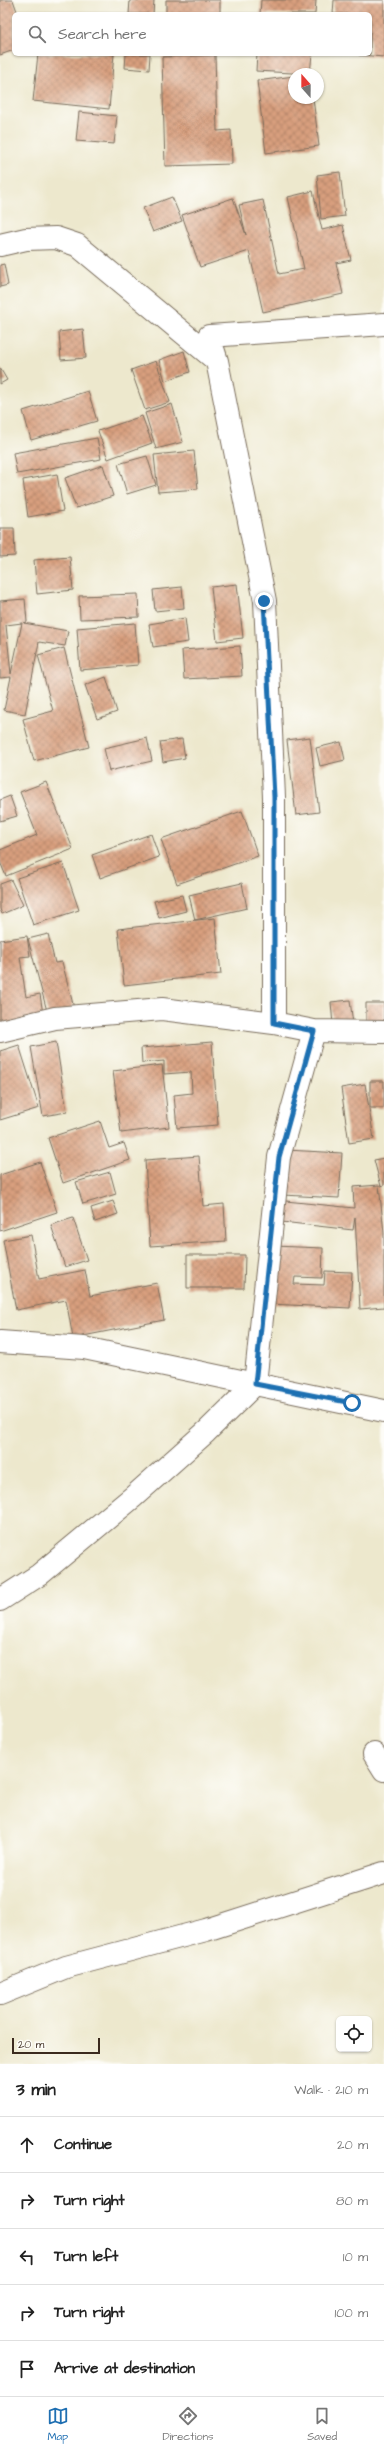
<!DOCTYPE html>
<meta charset="utf-8">
<style>
:root{--surface:#fff;--page:#f2f2f2;--text:#222;--muted:#767676;--line:#e0e0e0;--accent:#1f6fb2}
body{margin:0;font-family:"Architects Daughter",sans-serif;background:var(--page);color:var(--text)}
.controls{position:absolute;right:12px;bottom:12px;display:grid;overflow:hidden;border-radius:6px;box-shadow:0 1px 3px #0004}
.controls button{width:36px;height:36px;display:grid;place-items:center;padding:0;border:0;border-bottom:1px solid var(--line);background:var(--surface);color:var(--text);font:20px sans-serif}
.compass{position:absolute;left:288px;top:68px;width:36px;height:36px;border-radius:50%;background:var(--surface);box-shadow:0 1px 3px #0004;rotate:339deg}
.scale{position:absolute;left:12px;bottom:10px;width:88px;box-sizing:border-box;padding-left:4px;border:2px solid #3b2a1e;border-top:0;font-size:11px;line-height:14px;white-space:nowrap;color:#3b2a1e;-webkit-text-stroke:3px #fdfcf7;paint-order:stroke}
.stop{position:absolute;width:12px;height:12px;margin:-9px;border:3px solid #1f6fb2;border-radius:50%;background:#fff}
.stop.end{background:#1f6fb2;border-color:#fff;box-shadow:0 1px 4px #0008}
.list{margin:0;padding:0;list-style:none}
h2{display:flex;justify-content:space-between;align-items:center;height:52px;margin:0;padding:0 16px;font-size:17px}
h2 small{font-size:13px;font-weight:400;color:var(--muted)}
.list li{display:grid;grid-template-columns:26px 1fr auto;gap:12px;align-items:center;box-sizing:border-box;height:56px;padding:0 16px;border-top:1px solid var(--line)}
.list b{display:block;font-size:15px;white-space:nowrap}
.list em{font-size:13px;font-style:normal;color:var(--muted)}
.icon{flex:none;width:22px;height:22px;fill:none;stroke:currentColor;stroke-width:2;stroke-linecap:round;stroke-linejoin:round}
.map{position:relative;flex:none;width:384px;height:2064px;overflow:hidden}
.search{position:absolute;background:var(--surface);box-shadow:0 1px 3px #0004;left:12px;right:12px;top:12px;height:44px;display:flex;align-items:center;gap:10px;box-sizing:border-box;padding:0 14px;border-radius:6px;color:var(--muted);font-size:15px}
.sheet{height:332px;background:var(--surface)}
nav{display:flex;justify-content:space-around;align-items:center;box-sizing:border-box;height:56px;border-top:1px solid var(--line);background:var(--surface);font-size:11px;color:var(--muted)}
nav a{display:grid;justify-items:center;gap:2px}
nav .on{color:var(--accent)}
.map>svg:first-child{display:block}
.building{fill:url(#building-cross-hatch);fill-rule:evenodd}
.lines{fill:none;stroke-linecap:round;stroke-linejoin:round}
.minor-casing{stroke:#796c5b;stroke-width:24}
.minor{stroke:#fff;stroke-width:22}
.route{stroke:#1f6fb2;stroke-width:5}
</style>
<div class="map">
<svg width="384" height="2064" viewBox="0 0 384 2064">
<defs>
<pattern id="building-cross-hatch" width="8" height="8" patternUnits="userSpaceOnUse"><rect width="8" height="8" fill="#d89f7e"/><path d="M0 0l8 8M0 8l8-8" fill="none" stroke="#b08267"/></pattern>
</defs>
<rect width="100%" height="100%" fill="#fdfcf7"/>
<filter id="ink" filterUnits="userSpaceOnUse"><feTurbulence type="fractalNoise" baseFrequency=".025" numOctaves="2"/><feDisplacementMap in="SourceGraphic" scale="8" xChannelSelector="R" yChannelSelector="G"/><feConvolveMatrix kernelMatrix="1 2 1 2 8 2 1 2 1" color-interpolation-filters="sRGB"/></filter>
<filter id="wash" filterUnits="userSpaceOnUse"><feTurbulence type="fractalNoise" baseFrequency=".012" numOctaves="4" result="noise"/><feDisplacementMap in="SourceGraphic" scale="16" xChannelSelector="R" yChannelSelector="G"/><feGaussianBlur stdDeviation="0.9" result="paint"/><feColorMatrix in="noise" values="0 0 0 0 0 0 0 0 0 0 0 0 0 0 0 0 0 1.4 0 .05"/><feComposite in="paint" operator="in"/></filter>
<g filter="url(#wash)">
<rect width="100%" height="100%" fill="#ede8cd"/>
<g id="blocks">
<path class="building" d="M0,0H13L18,14H14V50L0,55Z
M130,0H154L153,14H129Z
M166,0H220V14H166Z
M261,0H316L315,14H260Z
M334,0H384V57L359,55L370,54V14H333Z
M38,54H114L109,109L33,101Z
M126,54H150L149,70L125,68Z
M257,54H312L310,74L256,71Z
M215,55L217,131L231,130L232,164L165,166L162,57Z
M294,76V98H313L319,146L266,153L257,81Z
M79,112L117,116L114,144L76,141Z
M340,172L345,216L321,219L317,175Z
M313,191L322,230L343,225L351,260L336,263L343,294L263,312L249,251L200,267L182,215L233,198L246,235L239,205L263,200L279,274L304,269L288,197Z
M172,197L182,221L153,232L143,208Z
M4,264L8,285L0,287V265Z
M83,329L86,358L61,360L59,332Z
M184,351L190,372L165,381L159,360Z
M156,361L170,402L145,410L131,370Z
M0,368L7,380L0,384Z
M88,391L97,421L31,440L23,411Z
M172,404L183,442L156,449L145,413Z
M142,416L152,443L108,459L98,431Z
M97,438L101,459L17,474L13,453Z
M194,451L198,489L158,492L154,455Z
M147,456L156,485L127,494L118,464Z
M103,465L113,496L76,508L65,478Z
M57,474L63,511L28,517L23,480Z
M0,528H14L15,556L0,557Z
M70,557L73,590L37,594L34,560Z
M237,584L243,638L217,641L211,587Z
M182,587L184,608L155,611L153,590Z
M138,594L139,617L80,619L79,596Z
M25,599L27,622L24,623L68,631L65,646L39,642L25,714L4,710L11,677L0,678V601ZM22,623L11,674L6,625Z
M185,618L188,642L153,647L149,624Z
M135,623L138,665L80,670L77,628Z
M240,646L242,676L184,679L182,650Z
M64,648L89,747L34,761L23,719L53,711L38,655Z
M106,677L117,712L97,719L85,685Z
M310,737L319,812L296,815L287,740Z
M147,738L152,761L109,771L104,748Z
M182,739L185,758L163,762L160,742Z
M341,742L345,760L320,766L316,748Z
M46,782L73,849L6,876L0,862V850L37,835L20,792Z
M10,796L17,816L0,821V800Z
M242,811L258,856L177,884L161,839Z
M151,834L159,857L100,878L92,855Z
M63,863L79,910L33,925L17,878Z
M11,880L23,905L2,914L0,909V884Z
M242,883L247,908L195,920L189,895Z
M182,895L186,911L159,918L154,901Z
M215,918L221,974L124,985L118,929Z
M48,934L55,963L62,962L74,1008L48,1015L28,939Z
M27,936L30,956L20,957L26,997L40,994L44,1021L0,1027V940Z
M350,1000L353,1024L333,1025L331,1002Z
M366,1003H384V1028L366,1029Z
M56,1042L67,1112L43,1116L31,1047Z
M212,1042L218,1125L177,1128L174,1095L192,1093L191,1072L164,1074V1061L142,1063L141,1048Z
M19,1045L39,1108L0,1120V1051Z
M162,1065L169,1127L121,1133L113,1071Z
M370,1081H384V1108H370Z
M365,1084L374,1139L349,1143L341,1088Z
M100,1121L109,1148L124,1143L130,1160L63,1183L48,1138Z
M286,1150L342,1153L339,1198L283,1195Z
M199,1156L203,1206L224,1204L226,1241L150,1246L145,1160Z
M384,1158V1185L381,1186L374,1160Z
M40,1162L57,1212L0,1231V1175Z
M110,1172L116,1194L83,1204L76,1182Z
M379,1185L384,1233V1307L360,1309L355,1217L353,1230L273,1221L276,1200L354,1208L353,1187Z
M113,1201L118,1214L95,1222L91,1208Z
M73,1218L87,1260L65,1267L51,1225Z
M31,1235L39,1279L85,1270L90,1296L157,1283L164,1320L73,1338L66,1300L16,1310L3,1240Z
M273,1246L323,1248L322,1278L295,1277L294,1284L324,1285L325,1271L352,1272L350,1308L270,1304Z
M187,1255H245L244,1288H187Z"/>
</g>
</g>
<g filter="url(#ink)">
<use href="#blocks" fill-opacity="0" stroke="#796c5b" stroke-width="1"/>
<g class="lines">
<defs>
<path id="minor" d="M0,245L26,239L56,238L77,245L217,361L209,336L384,324
M217,361L265,601L274,797V1023
M0,1031L55,1018L162,1009L274,1023L314,1031L279,1157L255,1384L206,1432L133,1497L39,1575L0,1600
M314,1031L384,1032
M0,1342L84,1348L384,1411
M374,1754L384,1770
M0,1994L66,1967L206,1930L384,1873"/>
</defs>
<use href="#minor" class="minor-casing"/>
<use href="#minor" class="minor"/>
</g>
</g>
<g class="lines" filter="url(#ink)">
<path class="route" d="M264,601L274,797V1023L314,1031L279,1157L255,1384L352,1403"/>
</g>
</svg>
<div class="controls">
<button><svg class="icon" aria-label="locate" viewBox="0 0 24 24"><circle cx="12" cy="12" r="6"/><path d="M12 2v4M12 18v4M2 12h4M18 12h4"/></svg></button>
</div>
<svg class="compass" viewBox="-18 -18 36 36"><path d="M0-13l5 13h-10z" fill="#e53935"/><path d="M0 13l5-13h-10z" fill="#767676"/></svg>
<div class="scale">20 m</div>
<div class="stop" style="left:352px;top:1403px"></div>
<div class="stop end" style="left:264px;top:601px"></div>
<div class="search"><svg class="icon" aria-label="search" viewBox="0 0 24 24"><circle cx="10" cy="10" r="6"/><path d="M15 15l6 6"/></svg>Search here</div>
</div>
<section class="sheet">
<h2>3 min<small>Walk · 210 m</small></h2>
<ul class="list">
<li><svg class="icon" aria-label="ahead" viewBox="0 0 24 24"><path d="M12 20V5M6 11l6-6 6 6"/></svg><div><b>Continue</b></div><em>20 m</em></li>
<li><svg class="icon" aria-label="right" viewBox="0 0 24 24"><path d="M7 20v-9h11M14 6l5 5-5 5"/></svg><div><b>Turn right</b></div><em>80 m</em></li>
<li><svg class="icon" aria-label="left" viewBox="0 0 24 24"><path d="M17 20v-9H6M10 6l-5 5 5 5"/></svg><div><b>Turn left</b></div><em>10 m</em></li>
<li><svg class="icon" aria-label="right" viewBox="0 0 24 24"><path d="M7 20v-9h11M14 6l5 5-5 5"/></svg><div><b>Turn right</b></div><em>100 m</em></li>
<li><svg class="icon" aria-label="arrive" viewBox="0 0 24 24"><path d="M6 21V4h12l-3 4 3 4H6"/></svg><div><b>Arrive at destination</b></div></li>
</ul>
</section>
<nav>
<a class="on"><svg class="icon" aria-label="map" viewBox="0 0 24 24"><path d="M3 6l6-2 6 2 6-2v14l-6 2-6-2-6 2zM9 4v14M15 6v14"/></svg>Map</a>
<a><svg class="icon" aria-label="directions" viewBox="0 0 24 24"><path d="M12 3l9 9-9 9-9-9zM9 14v-3h6M13 9l2 2-2 2"/></svg>Directions</a>
<a><svg class="icon" aria-label="saved" viewBox="0 0 24 24"><path d="M7 4h10v16l-5-4-5 4z"/></svg>Saved</a>
</nav>
